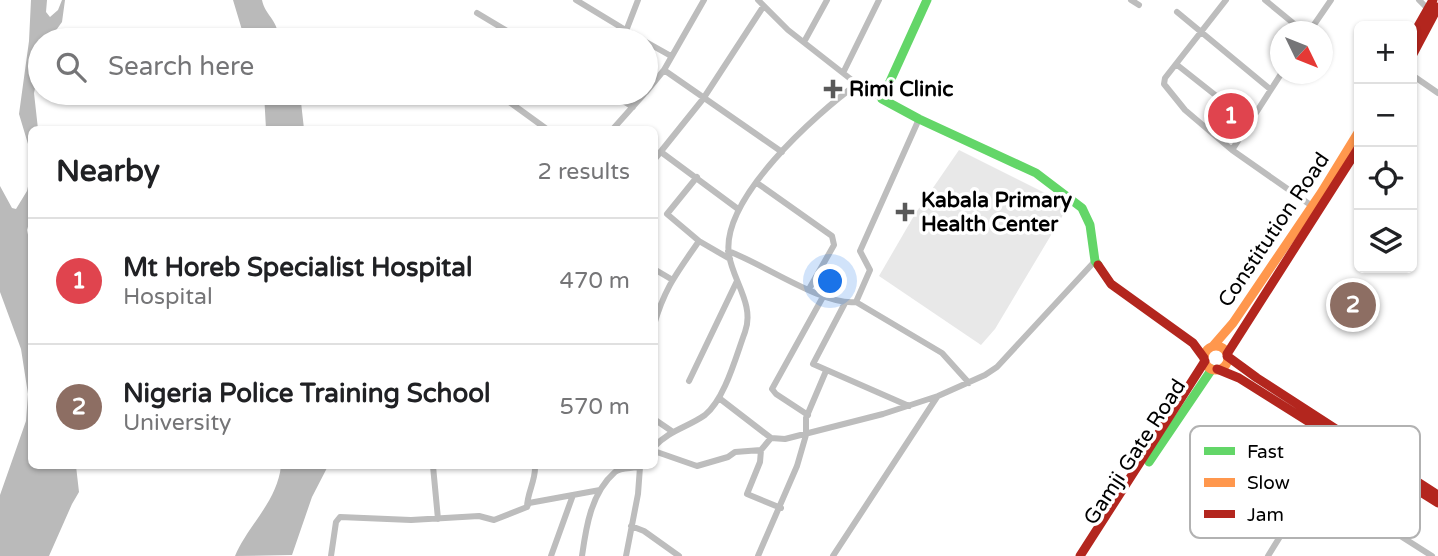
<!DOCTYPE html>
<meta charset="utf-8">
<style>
:root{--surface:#fff;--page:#f2f2f2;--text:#202124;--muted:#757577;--line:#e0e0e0;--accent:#1a73e8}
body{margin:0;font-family:"Varela Round",sans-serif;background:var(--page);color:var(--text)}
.controls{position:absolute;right:21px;top:21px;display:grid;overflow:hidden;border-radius:10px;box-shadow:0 2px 5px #0004}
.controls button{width:63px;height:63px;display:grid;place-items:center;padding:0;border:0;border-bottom:2px solid var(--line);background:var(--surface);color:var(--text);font:35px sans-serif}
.compass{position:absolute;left:1270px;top:21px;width:63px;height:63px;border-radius:50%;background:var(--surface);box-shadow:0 2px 5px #0004;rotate:133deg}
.you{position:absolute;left:831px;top:282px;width:24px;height:24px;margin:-18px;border:5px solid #fff;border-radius:50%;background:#1a73e8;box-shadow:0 0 0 10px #1a73e833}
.badge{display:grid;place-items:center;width:46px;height:46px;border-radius:50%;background:var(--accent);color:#fff;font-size:23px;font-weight:700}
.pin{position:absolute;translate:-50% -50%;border:4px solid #fff;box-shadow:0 2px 7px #0006}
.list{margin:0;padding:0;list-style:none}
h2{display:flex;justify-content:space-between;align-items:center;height:91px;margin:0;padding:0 28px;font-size:30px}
h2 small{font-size:23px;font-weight:400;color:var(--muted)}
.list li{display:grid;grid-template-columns:46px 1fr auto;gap:21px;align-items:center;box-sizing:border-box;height:126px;padding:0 28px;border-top:2px solid var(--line)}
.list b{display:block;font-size:26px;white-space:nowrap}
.list p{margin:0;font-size:23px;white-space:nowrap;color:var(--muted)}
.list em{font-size:23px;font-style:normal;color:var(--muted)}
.icon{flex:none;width:38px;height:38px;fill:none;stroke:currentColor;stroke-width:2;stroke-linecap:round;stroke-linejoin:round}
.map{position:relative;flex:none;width:1438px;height:556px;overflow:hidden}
.search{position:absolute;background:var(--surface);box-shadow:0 2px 5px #0004;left:28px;top:28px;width:630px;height:77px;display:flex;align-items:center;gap:18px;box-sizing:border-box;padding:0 24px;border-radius:38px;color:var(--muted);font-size:26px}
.panel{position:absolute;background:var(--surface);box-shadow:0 2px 5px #0004;left:28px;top:126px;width:630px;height:343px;border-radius:10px}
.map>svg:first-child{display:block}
.green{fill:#e8e8e8}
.water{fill:#bababa}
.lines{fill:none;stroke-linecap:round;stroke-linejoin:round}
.street{stroke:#bdbdbd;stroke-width:6}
.fast{stroke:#63d668;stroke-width:9}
.slow{stroke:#ff974d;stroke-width:9}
.jam{stroke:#b3261e;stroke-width:9}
.poi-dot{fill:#595959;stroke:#fff;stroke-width:2.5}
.labels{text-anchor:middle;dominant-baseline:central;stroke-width:7;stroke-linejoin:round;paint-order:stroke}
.poi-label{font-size:21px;font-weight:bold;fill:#000;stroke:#fff;text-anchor:start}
.street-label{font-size:21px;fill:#000;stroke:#fff}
.key{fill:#fff;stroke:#b2b2b2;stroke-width:2}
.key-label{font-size:19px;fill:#000}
</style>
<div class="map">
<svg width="1438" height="556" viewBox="0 0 1438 556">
<rect width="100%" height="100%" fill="#fff"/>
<path class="green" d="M959,150L1069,205L995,329L981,345L879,276L915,214Z"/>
<path class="water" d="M31,0H47L46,12L50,17L58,10L62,0H65L62,22L49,40H40V64L34,93L38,129L32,130L31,154L19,114L29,41Z
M233,0H262C265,16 281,22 277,40H245Z
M264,93H300L304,129H266Z
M31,173V217L27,230L32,254V466H76L79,492L72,504L49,556H0V495L26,421L28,394L21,349L0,292V186L12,208L16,209L27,191Z
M281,466H328L312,497L292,555L235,556C248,525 277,502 281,466Z"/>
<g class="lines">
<path class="street" d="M576,0L642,40
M758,0L788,30L857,84L882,99
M1131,0L1139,5
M1226,0L1165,78L1164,84L1185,110L1232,150L1312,206
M1265,0L1304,32
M1419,0L1428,9
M1177,12L1270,89
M477,13L522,40
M626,31L638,0
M1309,32L1331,0
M646,42L671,56
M804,42L827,0
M1176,64L1219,98
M664,70L782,152
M843,73L879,0
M1412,75L1438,93
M646,92L664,70L704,0
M497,93L548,130
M610,93L633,107
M612,130L645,93
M1232,150L1281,74
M661,152L738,209
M654,160L703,99L763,7
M697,177L667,214L699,241L730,259
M757,183L832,236L834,245L809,289
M728,251C762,263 823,306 856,302L942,353L969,383
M654,269L671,279
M856,302L870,270L860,251L919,119
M845,303L813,364L909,406
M654,325C665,287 677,273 699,241
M689,381L737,281
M719,398L771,438L785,439L883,414L938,396L985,375L997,367L1095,261
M808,415L776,394L772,389L824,295
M654,419L673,432
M654,447C668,431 688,427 705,415C725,399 736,356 745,332C755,305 733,281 729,255C720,199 816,114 857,84
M761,450L760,462L747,494L781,508
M654,451L697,466L728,457L735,452L761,450L771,438
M433,466L438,519
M1314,481L1432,556
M527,507C527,493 536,480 535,466
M631,526L644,531L679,556
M331,556L336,522L340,517L411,520L479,516L494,520L527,507L529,503L600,490
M551,556L573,495
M582,556C586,527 591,493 615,472C621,467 634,469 641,466
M626,556L638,494L640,467
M758,556L797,466L806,435V418L826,371
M833,556L937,397
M1268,556L1340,440"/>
<path class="fast" d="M927,0L882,99L919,119L1036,173L1082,208L1090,225L1095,261L1098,265
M1149,462L1212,369"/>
<path class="slow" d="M1213,346L1233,323L1321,193L1359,131
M1204 358a12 12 0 1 1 24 0a12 12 0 1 1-24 0Z"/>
<path class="jam" d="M1412,37L1433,0
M1412,56L1438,7
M1098,265L1111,284L1193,343L1204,358
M1227,354L1359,147
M1227,356L1257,378L1438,495
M1217,369L1239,378L1438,503
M1080,556L1205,361"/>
</g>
<g class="poi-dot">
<path d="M829.5 78.5h7v7h7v7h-7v7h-7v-7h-7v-7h7z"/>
<path d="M901.5 201.5h7v7h7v7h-7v7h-7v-7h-7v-7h7z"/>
</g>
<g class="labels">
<g class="poi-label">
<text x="849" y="89">Rimi Clinic</text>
<text x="921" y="200">Kabala Primary<tspan x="921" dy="24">Health Center</tspan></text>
</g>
<g class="street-label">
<text transform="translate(1274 230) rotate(-56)">Constitution Road</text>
<text transform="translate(1135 452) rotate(-57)">Gamji Gate Road</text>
</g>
</g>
<rect x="1190" y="426" width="230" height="112" rx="10" class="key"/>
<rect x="1204" y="447" width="31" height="8" fill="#63d668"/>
<rect x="1204" y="478" width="31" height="9" fill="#ff974d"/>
<rect x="1204" y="510" width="31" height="8" fill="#b3261e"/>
<g class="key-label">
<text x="1247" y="458">Fast</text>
<text x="1247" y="489">Slow</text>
<text x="1247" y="521">Jam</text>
</g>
</svg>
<div class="controls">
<button>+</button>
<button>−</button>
<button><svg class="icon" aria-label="locate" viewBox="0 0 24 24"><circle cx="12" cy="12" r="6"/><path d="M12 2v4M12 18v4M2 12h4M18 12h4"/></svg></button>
<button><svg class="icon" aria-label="layers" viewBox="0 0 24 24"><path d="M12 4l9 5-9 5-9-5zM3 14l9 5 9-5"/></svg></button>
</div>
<svg class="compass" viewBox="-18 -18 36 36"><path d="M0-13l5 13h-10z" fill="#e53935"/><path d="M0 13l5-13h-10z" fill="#757577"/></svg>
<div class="you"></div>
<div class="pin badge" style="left:1231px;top:116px;background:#e0444e">1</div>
<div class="pin badge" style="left:1353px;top:305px;background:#8d6e63">2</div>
<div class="search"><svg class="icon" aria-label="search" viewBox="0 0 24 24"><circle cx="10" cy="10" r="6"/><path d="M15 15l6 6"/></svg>Search here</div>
<section class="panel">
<h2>Nearby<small>2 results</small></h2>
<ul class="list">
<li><span class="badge" style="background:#e0444e">1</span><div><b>Mt Horeb Specialist Hospital</b><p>Hospital</p></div><em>470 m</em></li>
<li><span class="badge" style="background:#8d6e63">2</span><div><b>Nigeria Police Training School</b><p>University</p></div><em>570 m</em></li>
</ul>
</section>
</div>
